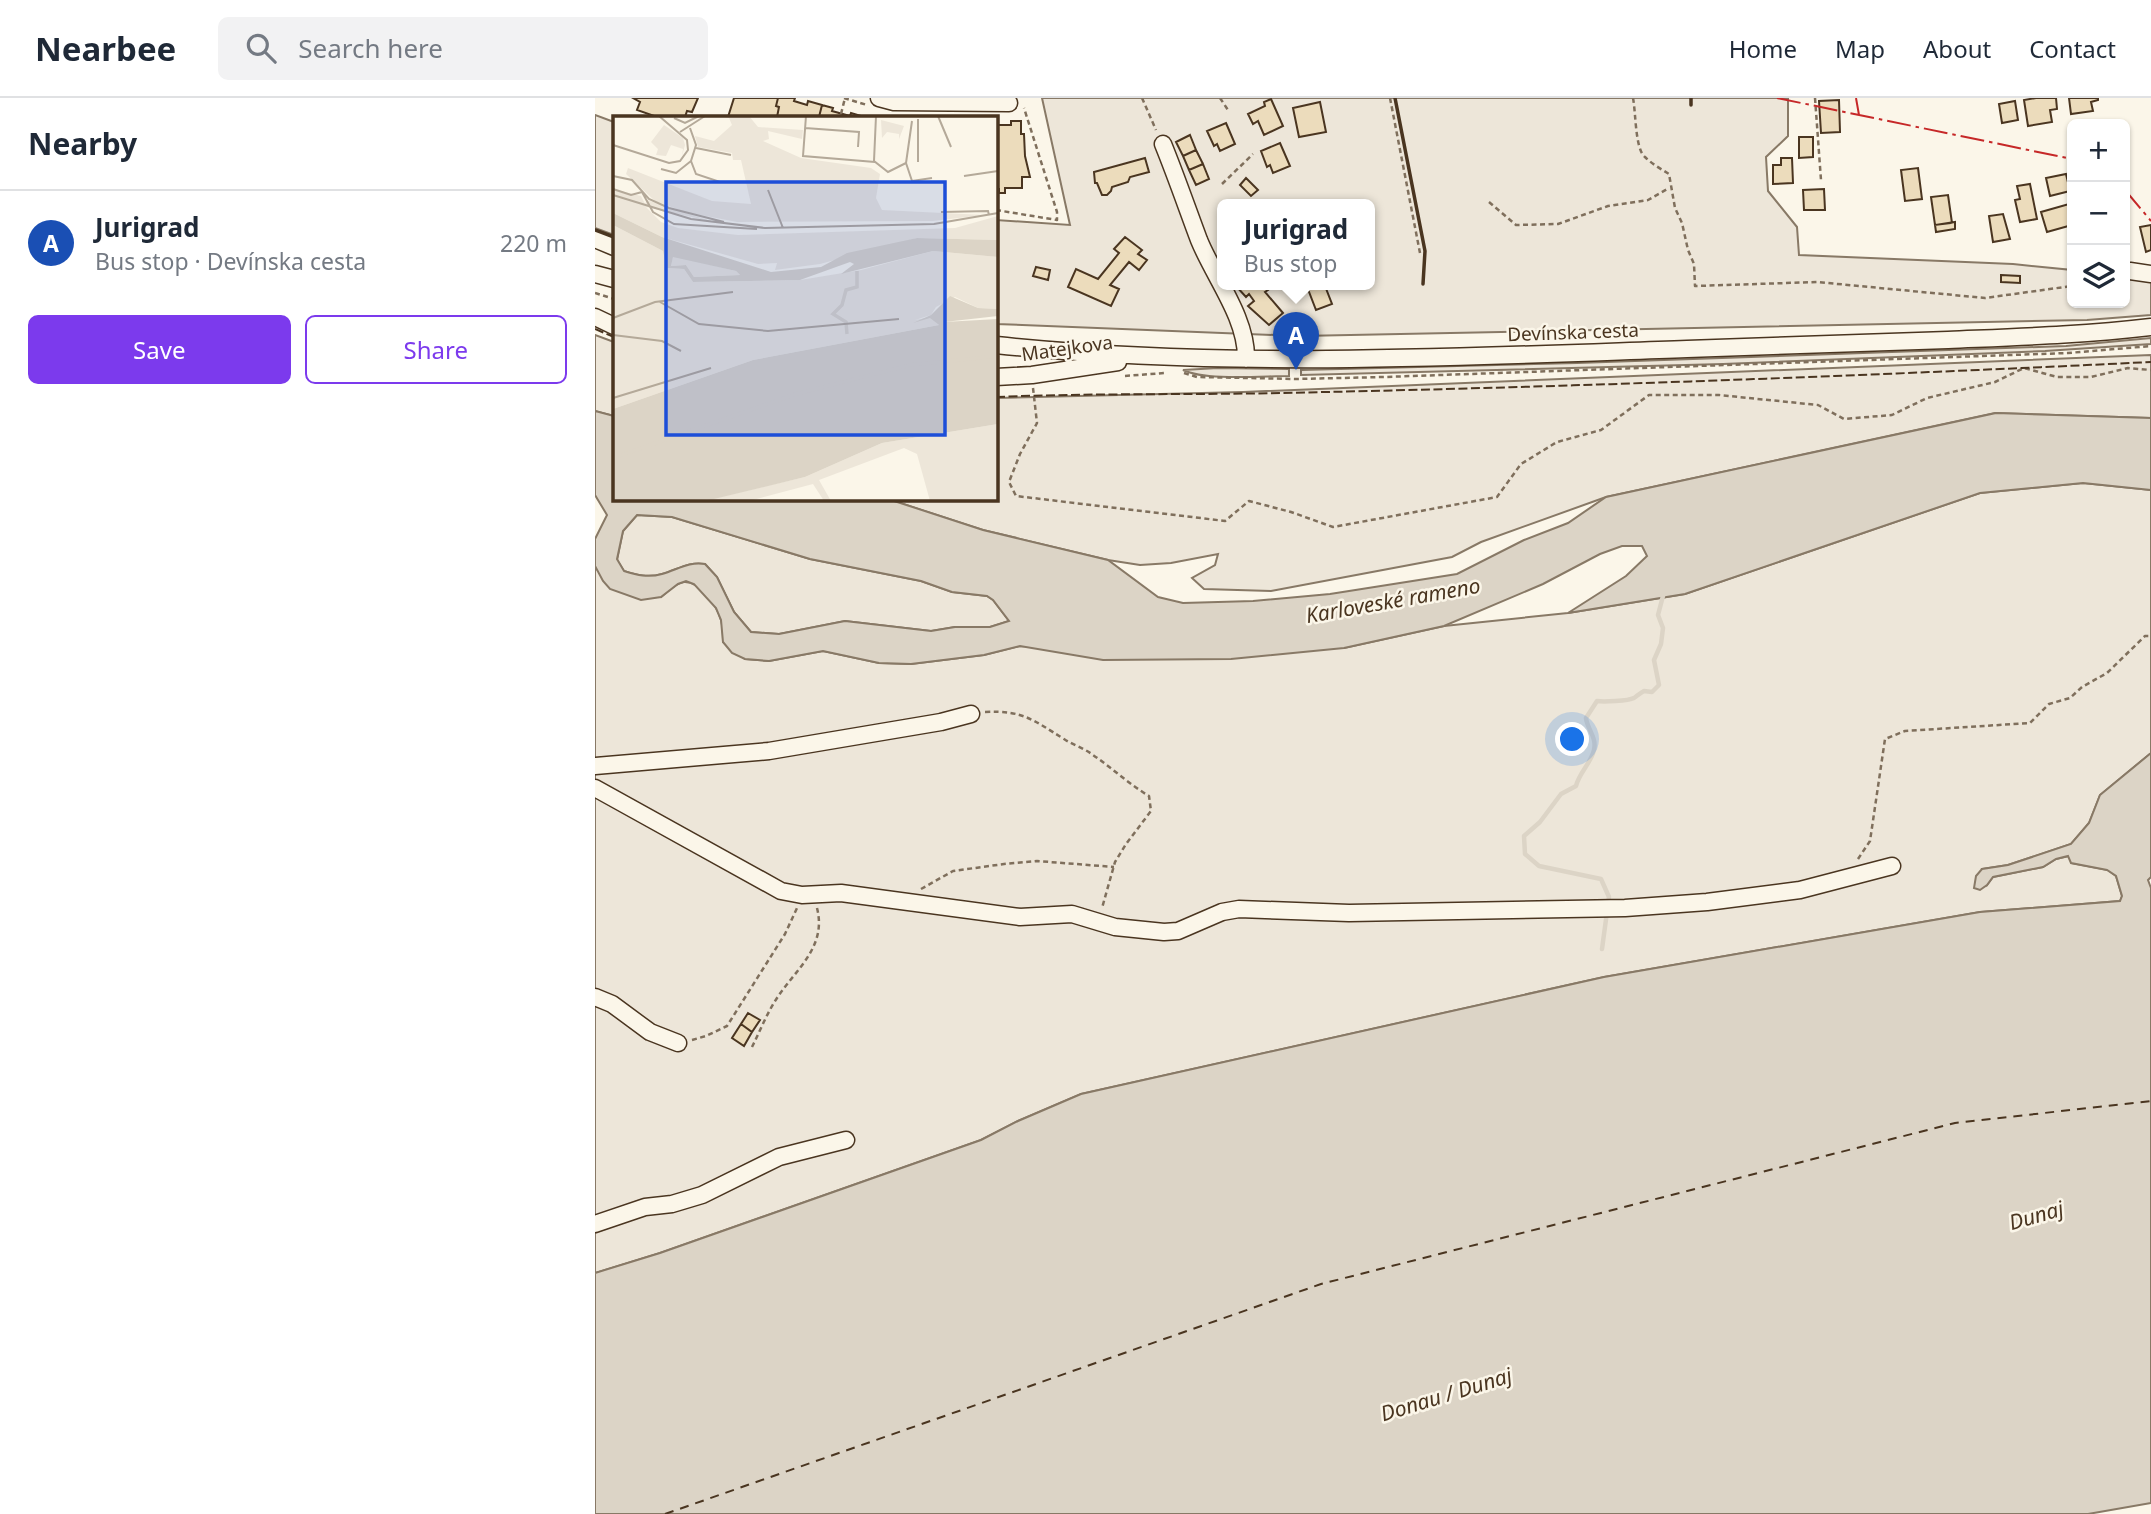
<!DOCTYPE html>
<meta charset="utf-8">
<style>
:root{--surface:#fff;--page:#f2f2f3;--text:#1f2937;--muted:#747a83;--line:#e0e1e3;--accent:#7c3aed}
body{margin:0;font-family:"Noto Sans",sans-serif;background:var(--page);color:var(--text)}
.controls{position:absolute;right:21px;top:21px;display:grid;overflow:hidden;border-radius:10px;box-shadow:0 2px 5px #0004}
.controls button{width:63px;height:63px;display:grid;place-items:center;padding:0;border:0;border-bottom:2px solid var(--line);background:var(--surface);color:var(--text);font:35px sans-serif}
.you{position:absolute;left:978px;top:642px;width:24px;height:24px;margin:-18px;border:5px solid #fff;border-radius:50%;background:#1a73e8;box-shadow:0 0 0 10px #1a73e833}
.badge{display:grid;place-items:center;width:46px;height:46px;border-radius:50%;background:var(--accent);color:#fff;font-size:23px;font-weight:700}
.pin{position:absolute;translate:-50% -58px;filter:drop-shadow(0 2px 4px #0008)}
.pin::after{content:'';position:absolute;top:37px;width:24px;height:21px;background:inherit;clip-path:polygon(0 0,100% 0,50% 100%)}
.popup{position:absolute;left:622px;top:101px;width:158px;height:91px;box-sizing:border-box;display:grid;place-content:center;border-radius:10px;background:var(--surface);filter:drop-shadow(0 2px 5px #0005);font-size:23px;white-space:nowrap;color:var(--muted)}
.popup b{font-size:26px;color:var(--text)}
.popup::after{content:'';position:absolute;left:50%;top:100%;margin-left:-14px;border:14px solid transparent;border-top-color:var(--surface)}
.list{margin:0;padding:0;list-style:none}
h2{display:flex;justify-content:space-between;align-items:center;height:91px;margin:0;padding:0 28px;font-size:30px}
h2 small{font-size:23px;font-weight:400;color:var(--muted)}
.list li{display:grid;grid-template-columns:46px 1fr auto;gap:21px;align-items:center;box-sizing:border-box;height:105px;padding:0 28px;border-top:2px solid var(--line)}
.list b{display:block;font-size:26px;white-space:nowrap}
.list p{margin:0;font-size:23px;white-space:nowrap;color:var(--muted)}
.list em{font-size:23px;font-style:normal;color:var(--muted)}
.actions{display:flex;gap:14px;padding:21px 28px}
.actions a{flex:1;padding:16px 0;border:2px solid var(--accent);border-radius:10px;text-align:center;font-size:24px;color:var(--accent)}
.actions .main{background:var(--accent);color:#fff}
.icon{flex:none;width:38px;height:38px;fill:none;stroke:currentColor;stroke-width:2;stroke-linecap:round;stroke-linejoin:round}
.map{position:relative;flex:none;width:1556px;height:1416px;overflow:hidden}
header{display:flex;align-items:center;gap:42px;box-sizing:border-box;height:98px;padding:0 35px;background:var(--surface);border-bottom:2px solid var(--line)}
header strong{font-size:33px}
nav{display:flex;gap:38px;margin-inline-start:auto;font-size:24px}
.search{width:490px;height:63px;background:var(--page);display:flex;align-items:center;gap:18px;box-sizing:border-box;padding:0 24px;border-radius:10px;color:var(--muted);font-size:26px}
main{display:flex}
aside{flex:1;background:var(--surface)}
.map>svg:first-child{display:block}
.green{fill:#ede6d9;stroke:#887966;stroke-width:2;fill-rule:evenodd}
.water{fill:#dcd4c6;stroke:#887966;stroke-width:2;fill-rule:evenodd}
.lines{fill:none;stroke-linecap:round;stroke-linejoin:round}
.stream{stroke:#dcd4c6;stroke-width:4.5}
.ferry{stroke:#4a3520;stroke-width:2;stroke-dasharray:9 7;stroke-linecap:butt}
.building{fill:#ecdcbc;stroke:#4a3520;stroke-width:2}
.minor-casing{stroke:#4a3520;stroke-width:19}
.path{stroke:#7f6f5c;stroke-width:2.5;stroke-dasharray:5 3.5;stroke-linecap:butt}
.minor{stroke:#fbf6e9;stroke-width:16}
.fence{stroke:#4a3520;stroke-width:2;stroke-dasharray:9 3.5;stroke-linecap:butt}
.wall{stroke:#4a3520;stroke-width:3.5}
.power{stroke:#c62828;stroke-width:2;stroke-dasharray:24 5 3.5 5;stroke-linecap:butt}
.labels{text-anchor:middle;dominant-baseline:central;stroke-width:5;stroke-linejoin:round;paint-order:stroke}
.street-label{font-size:19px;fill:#4a3520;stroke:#fbf6e9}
.water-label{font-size:21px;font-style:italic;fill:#4a3520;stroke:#fbf6e9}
.inset-river{fill:none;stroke:#dcd4c6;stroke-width:3.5}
.inset-road{fill:none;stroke:#b4a999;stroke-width:2}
.view{fill:#1d4ed8;fill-opacity:0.15;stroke:#1d4ed8;stroke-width:3.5}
.inset-edge{fill:none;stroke:#4a3520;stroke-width:3.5}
</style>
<header>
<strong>Nearbee</strong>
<div class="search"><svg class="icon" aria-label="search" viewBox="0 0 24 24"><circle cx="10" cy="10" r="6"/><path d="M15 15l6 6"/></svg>Search here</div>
<nav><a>Home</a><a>Map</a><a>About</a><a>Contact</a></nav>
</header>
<main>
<aside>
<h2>Nearby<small></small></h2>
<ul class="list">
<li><span class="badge" style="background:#1a4fb4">A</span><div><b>Jurigrad</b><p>Bus stop · Devínska cesta</p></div><em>220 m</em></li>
</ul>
<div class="actions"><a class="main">Save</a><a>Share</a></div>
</aside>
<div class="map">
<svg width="1556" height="1416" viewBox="0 0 1556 1416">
<rect width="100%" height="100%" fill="#fbf6e9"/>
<path class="green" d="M447,0H1193V38L1171,59L1173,93L1202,129L1204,157L1418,166L1477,172V205H1530V177L1556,179V217L1492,222L705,238L401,226V122L475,127ZM628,106H774V186H628Z
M0,17L19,24V137L0,130Z
M0,237L19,244V318L0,313Z
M1556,240V246L1450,253L1128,266L706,277V272L982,265L1471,248Z
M1556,257V320L1400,315L1011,399L886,444L857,459L676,493L609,491L597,480L620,467L623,456L576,465L545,467L513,462L388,432L293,401H401V300L648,294Z
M623,270L694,271V278C667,278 611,283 588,272Z
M1488,385L1556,392V655L1505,697L1494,725L1476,746L1413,767L1387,771L1392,787L1398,779L1448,769L1461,761L1474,758L1477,765L1513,772L1521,778L1527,798L1525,803L1385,814L1009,879L486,996L423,1023L386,1042L65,1155L0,1175V468L1,471L66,499C72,494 80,485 89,484C105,483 122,508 126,522C128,529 128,537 128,544L150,561L174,563L228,553L284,565L316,566L389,557L425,548L749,550L849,528L973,515L1090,496L1385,395Z
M42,417L77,419L215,461L326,483L357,494L392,498L398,502L414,523L395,529H360L336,533L250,523L184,536L156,534L139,514L122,479L110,466C94,463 82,472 67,476C53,480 42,477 29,473L22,462L28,433Z"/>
<path class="water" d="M0,313L19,318V401H293L388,432L513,462L563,499L588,505L658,503L735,496L862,476L929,442L973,425L1011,399L1401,315L1556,320V392L1488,385L1385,395L1090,496L973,515L1031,478L1052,458L1047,448H1027L1005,456L948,486L849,528L749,550L636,561L508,562L425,548L389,557L316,566L284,565L228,553L174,563L150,561L137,555L128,544L126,522L121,510L99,486L91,483L83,486L66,499L46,502L15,491L8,483L0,468V441L12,417L0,397ZM42,417L77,419L215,461L326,483L357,494L392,498L398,502L414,523L395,529H360L336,533L250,523L184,536L156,534L139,514L122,479L110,466C94,463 82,472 67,476C53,480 42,477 29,473L22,461L28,433Z
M1556,655V779L1553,782L1556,790V1405L1493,1416H0V1175L65,1155L386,1042L423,1023L486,996L1009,879L1385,814L1525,803L1527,798L1521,778L1512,772L1476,765L1473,758L1461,761L1448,769L1398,779L1392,787L1385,792L1379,790L1381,778L1387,771L1413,767L1476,746L1494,725L1505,697Z"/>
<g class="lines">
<path class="stream" d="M1013,805L1014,799L1006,781L944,768L930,756L929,738L945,724L966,696L981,688C984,675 996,665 999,652C1002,639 992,631 991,620L1002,603C1008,604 1033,603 1039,600C1042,598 1045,595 1049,593L1057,594L1064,587L1059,562L1066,546L1068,530L1063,517L1069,494
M1007,851L1012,814"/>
<path class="ferry" d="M70,1416L726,1186L1360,1025L1556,1003"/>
</g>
<path class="building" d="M38,0H103L97,14L92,13L90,19H62L42,12L45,4Z
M139,0H183L181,8L184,9L182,19H133Z
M183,0H200L199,3L212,7L213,3L227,7L224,19H182L184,9L181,8Z
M1441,0H1461L1462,11L1455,12L1457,24L1433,28L1429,2Z
M1474,0H1503V2L1496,4L1498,13L1476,16Z
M676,1L688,28L669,37L663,23L658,26L653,16L670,8L669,4Z
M1244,2L1245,34L1226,35L1224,3Z
M1420,3L1423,22L1407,25L1404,6Z
M725,4L731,34L704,39L698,10Z
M227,7L238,10L237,13L255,18L256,15L266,18L265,19H224Z
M416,23H426V36H429L430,58L435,79H427V90H410V95H404V91H401V27H416Z
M631,25L640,46L625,53L622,46L619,48L612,33Z
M595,37L601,52L588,58L581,44Z
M1204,39H1218V59L1204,60Z
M685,45L695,68L678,75L675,67L672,69L666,53Z
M601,52L608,66L594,72L588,58Z
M550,60L554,74L535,79L533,84L517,89L516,93L512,97H507L502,85H500L499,74Z
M1186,60H1197L1198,85L1178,86V67H1186Z
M608,66L614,81L601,87L594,72Z
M1323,70L1327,101L1310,103L1306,72Z
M1471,76L1475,93L1455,98L1451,80Z
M651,80L663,92L656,98L645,87Z
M1435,86L1442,121L1425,124L1420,102L1425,101L1422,88Z
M1229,91L1230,112H1209L1208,92Z
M1353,97L1357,125L1340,127L1336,99Z
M1474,106L1477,127L1452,134L1446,114Z
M1408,116L1415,141L1398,144L1394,118Z
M1360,124V131L1341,134L1340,127Z
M1556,127V152L1551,154L1545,129Z
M530,139L547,152L543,156L552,162L544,172L534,164L515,187L524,191L516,208L473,189L481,171L503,181L524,155L519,151Z
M441,169L455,172L453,182L438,178Z
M1406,177L1425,178V185L1406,184Z
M643,186H669L673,192L670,194L688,215L674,227L653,208L659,203L654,196L651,199L641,188Z
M711,186H723L725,190L730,188L737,206L721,212Z
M153,915L165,922L157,934L146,926Z
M146,926L157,934L149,948L137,940Z"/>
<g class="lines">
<defs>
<path id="minor" d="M284,0L299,4L414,5
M568,46C581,78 592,110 604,142C619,179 652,220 651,261
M0,141L19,149
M1535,173L1556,176
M0,176L19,181
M0,219L19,228
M401,247C630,271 862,259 1092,251C1179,248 1266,245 1353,242C1421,239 1488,237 1556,229
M401,279L437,277L523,264
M0,668L174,653L346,624L376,616
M0,690L186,793L207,797L246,795L425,819L477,816L520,829L569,834L583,833L627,814L644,811L754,815L1030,810L1112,804L1205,792L1297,768
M0,899L17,906L55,934L83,945
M0,1126L50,1109L77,1106L107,1097L184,1059L251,1042"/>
</defs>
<use href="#minor" class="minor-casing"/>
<path class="path" d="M249,0L272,7
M547,0L561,32
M625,0L633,12
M795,0L825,155
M1038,0C1041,15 1040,51 1050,59C1057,66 1066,71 1074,76L1080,110L1087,125L1093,152L1099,166L1100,188L1222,184L1390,200L1477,188
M1220,0L1226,82
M246,16L250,0
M627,86L658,56
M894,104L921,127L963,126L1013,108L1053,102L1074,90
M401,112L462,122V114L429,10
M0,195L19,201
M589,275L602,279L701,281L789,279L1473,255L1556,248
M530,278L569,275
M438,290L442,325L425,356L414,384L421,398L630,423L654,403L696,414L738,429L902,399L926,366L962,344L1006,332L1054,297H1124L1223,307L1249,321L1297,317L1332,300L1400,284L1429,270L1462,279H1496L1533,270L1556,272
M390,614C428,612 438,622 469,641C478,647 489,650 498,657C517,670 534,686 554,698L556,713L531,746L520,764L507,810
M1263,761L1275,743L1290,641L1310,633L1435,625L1454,606L1475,600L1487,589L1512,575L1550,538H1556
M326,791L358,773L409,766L442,763L519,769
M97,942L111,938L132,928L190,836L202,810
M157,949C165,933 172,915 182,900C201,871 232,849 222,810"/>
<use href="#minor" class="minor"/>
<path class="fence" d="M0,231L19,239
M401,299C496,295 590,297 685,295C976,289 1266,278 1556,264"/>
<path class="wall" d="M800,0L830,153L828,186
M1096,0V7
M0,132L19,139"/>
<path class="power" d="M1182,0L1477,61
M1261,0L1264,17
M1530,92L1556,123"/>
</g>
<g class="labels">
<g class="street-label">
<text transform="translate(978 234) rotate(-2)">Devínska cesta</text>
<text transform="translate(472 250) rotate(-8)">Matejkova</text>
</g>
<g class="water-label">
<text transform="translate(798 502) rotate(-10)">Karloveské rameno</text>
<text transform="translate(1441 1117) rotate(-16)">Dunaj</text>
<text transform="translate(851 1296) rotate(-17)">Donau / Dunaj</text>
</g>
</g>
<g transform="translate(18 18)">
<rect width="385" height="385" fill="#fbf6e9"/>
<path d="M107,0H136L145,11L190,14L189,23L155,15L156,23L150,25L188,42L258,52L267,58L263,82L269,94L371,99L320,105L124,106L72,96L42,85L13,58L15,52L99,85L138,88L128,44H120L119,37L85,31L82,20L101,25L119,9L116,2ZM268,4L291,10L286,23V18L274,16L269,22ZM51,9L70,22L72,29L69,40L70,33L58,29L53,40L43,39L45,33L38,26ZM0,73L28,80L32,88L34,84L97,105L33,91L48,106L65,112L125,119L342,112L385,100V124L304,122L207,148L162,154L164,147L145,148L49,121L0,97ZM0,109L50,135L55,140L54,152L71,153L80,166L187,164L248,154L320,135L385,141V193L365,192L342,181L323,191L318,199L302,204L317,201L326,209L140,244L0,293ZM60,140L123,155L127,159L81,161L73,149L58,150ZM385,308V385H317L304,338L291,332L206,364L218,385H211L200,368L136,385H90L192,361L269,327Z" fill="#ede6d9"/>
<path d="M0,97L49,121L158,156L208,151L234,137L304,122L385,124V141L320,135L228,158L241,148L237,146L187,164L80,166L71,153L54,152L50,135L0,109ZM60,141L123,155L127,159L81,161L73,149L58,150ZM337,180L365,192L385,193V200L331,206L385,203V308L269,327L192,361L101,383L0,385V293L140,244L326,209L317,202L300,207L318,199Z" fill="#dcd4c6" fill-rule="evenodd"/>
<path class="inset-river" d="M234,218L233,206L220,198L229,189L233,174L244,171V155M0,342L183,278L297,249L385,240"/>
<path class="inset-road" d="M193,0L190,40L262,46M263,0L261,45L275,56L293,47L299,5M325,0L338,31M61,2L72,7L86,0M305,3V46M77,12L83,29L78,45L83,58L107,66H127M192,12L246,16L245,31M67,16L92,0M0,29L56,47L67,45L75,34L74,24L46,0M83,32L118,39M293,47L299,65L319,62M48,53L63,57L78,45M0,60L19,64L36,83L56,92L111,106M351,60L385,55M0,73L18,79L29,76M155,74L170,112M29,76L40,96L61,108L144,113M0,79L78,103L152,112L321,108L385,97M328,96L375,95L376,99M47,186L86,208L155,215L286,203M0,202L42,186L120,176M0,219L49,225L68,235M0,282L98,252"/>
<path class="view" d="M53,66H332V319H53Z"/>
<rect width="385" height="385" class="inset-edge"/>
</g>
</svg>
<div class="controls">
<button>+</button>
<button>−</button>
<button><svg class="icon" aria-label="layers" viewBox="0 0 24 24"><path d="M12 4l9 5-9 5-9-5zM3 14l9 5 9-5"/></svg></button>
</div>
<div class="you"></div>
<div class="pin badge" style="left:701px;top:272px;background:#1a4fb4">A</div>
<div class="popup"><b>Jurigrad</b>Bus stop</div>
</div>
</main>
